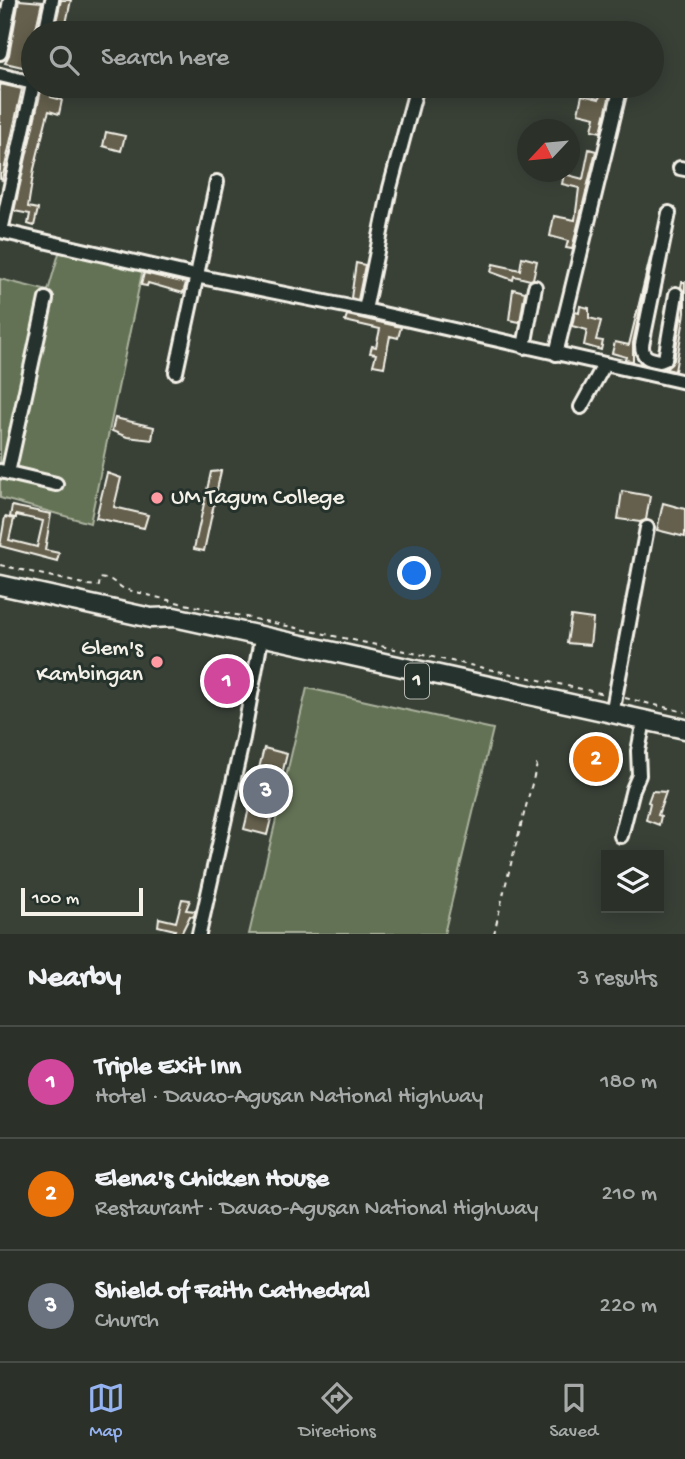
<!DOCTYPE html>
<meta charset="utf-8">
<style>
:root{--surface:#2b3129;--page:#373d35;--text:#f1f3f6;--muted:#a6a9a8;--line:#474c46;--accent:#95b2f1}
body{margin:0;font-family:"Gochi Hand",sans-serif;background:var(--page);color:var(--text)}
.controls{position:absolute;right:21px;bottom:21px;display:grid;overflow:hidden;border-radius:0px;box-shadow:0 4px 18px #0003}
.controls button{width:63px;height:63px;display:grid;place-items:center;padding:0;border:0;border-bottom:2px solid var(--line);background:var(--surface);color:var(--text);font:35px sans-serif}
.compass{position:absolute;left:517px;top:119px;width:63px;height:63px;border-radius:50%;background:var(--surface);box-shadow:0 4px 18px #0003;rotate:244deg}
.scale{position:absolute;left:21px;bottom:18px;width:122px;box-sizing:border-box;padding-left:7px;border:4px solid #f4f1e8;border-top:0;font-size:19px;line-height:24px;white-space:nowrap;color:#f4f1e8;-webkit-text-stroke:5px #26332d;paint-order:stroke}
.you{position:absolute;left:415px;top:574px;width:24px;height:24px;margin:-18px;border:5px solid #fff;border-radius:50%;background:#1a73e8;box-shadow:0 0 0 10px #1a73e833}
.badge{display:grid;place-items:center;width:46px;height:46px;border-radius:50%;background:var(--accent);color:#fff;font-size:23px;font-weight:700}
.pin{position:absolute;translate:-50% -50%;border:4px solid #fff;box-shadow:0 2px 7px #0006}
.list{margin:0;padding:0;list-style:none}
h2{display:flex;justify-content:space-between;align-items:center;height:91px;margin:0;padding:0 28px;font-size:30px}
h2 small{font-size:23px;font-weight:400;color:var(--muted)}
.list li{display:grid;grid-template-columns:46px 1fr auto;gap:21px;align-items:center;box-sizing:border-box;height:112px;padding:0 28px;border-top:2px solid var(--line)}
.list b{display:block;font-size:26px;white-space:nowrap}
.list p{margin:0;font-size:23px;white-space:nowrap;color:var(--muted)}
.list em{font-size:23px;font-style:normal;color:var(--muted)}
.icon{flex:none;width:38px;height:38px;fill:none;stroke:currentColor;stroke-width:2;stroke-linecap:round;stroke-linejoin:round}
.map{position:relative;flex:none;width:685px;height:934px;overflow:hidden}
.search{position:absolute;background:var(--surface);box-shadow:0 4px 18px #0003;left:21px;right:21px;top:21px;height:77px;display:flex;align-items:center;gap:18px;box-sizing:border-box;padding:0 24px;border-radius:38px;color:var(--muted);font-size:26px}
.sheet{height:427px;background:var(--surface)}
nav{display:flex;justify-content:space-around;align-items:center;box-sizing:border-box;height:98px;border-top:2px solid var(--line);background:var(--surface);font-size:19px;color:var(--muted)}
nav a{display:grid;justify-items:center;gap:4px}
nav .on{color:var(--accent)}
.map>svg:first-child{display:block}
.green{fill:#637254;stroke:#acb29e;stroke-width:2}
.building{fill:#65614e;stroke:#f4f1e8;stroke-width:2}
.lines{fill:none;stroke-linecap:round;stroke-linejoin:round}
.minor-casing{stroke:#f4f1e8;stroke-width:18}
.highway-casing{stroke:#f4f1e8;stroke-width:23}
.path{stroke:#f4f1e8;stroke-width:2;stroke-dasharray:5 5;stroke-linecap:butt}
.minor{stroke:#26332d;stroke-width:12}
.highway{stroke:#26332d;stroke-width:18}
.poi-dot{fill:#ff9aa2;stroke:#26332d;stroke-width:2.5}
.labels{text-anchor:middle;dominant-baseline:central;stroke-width:6;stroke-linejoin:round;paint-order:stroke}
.shield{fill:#26332d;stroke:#b6b8b0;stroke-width:2}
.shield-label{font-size:21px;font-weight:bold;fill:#f4f1e8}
.poi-label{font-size:23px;fill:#f4f1e8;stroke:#26332d;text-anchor:start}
</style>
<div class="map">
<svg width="685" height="934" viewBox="0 0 685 934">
<rect width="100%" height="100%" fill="#394137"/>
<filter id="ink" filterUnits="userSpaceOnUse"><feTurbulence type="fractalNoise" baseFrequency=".0143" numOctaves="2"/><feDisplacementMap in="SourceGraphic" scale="14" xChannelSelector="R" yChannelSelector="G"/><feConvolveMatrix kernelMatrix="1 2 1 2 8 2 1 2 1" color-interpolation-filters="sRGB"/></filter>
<g filter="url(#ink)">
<path class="green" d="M60,250L143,268L90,523L0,498V279L48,291Z
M307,688L493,729L444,934H249Z"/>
<path class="building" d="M19,0L42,2L27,68L5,63L9,55Z
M61,0H71L64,33L54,31Z
M0,84L22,89L2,180L0,179Z
M42,86H53L51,97L62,100L59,114L49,111L47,117L34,169L28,207L38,209L34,226L28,224L30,214L14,211Z
M602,86H612L601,132L592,130L595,117L578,113L582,95L599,99Z
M106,132L125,136L121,151L103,146Z
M589,149L596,151L572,249L566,248L568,241L550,236L554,216L575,220L579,188L562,184L564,174L583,179Z
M653,246L633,343V361L625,360L626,357L612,353L615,342L629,345Z
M522,257L537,261L533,279L530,280L514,276L513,280L491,272L493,264L520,270Z
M356,263L365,265L358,300L351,298Z
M144,273L186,283L183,293L148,283L147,286L141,285Z
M682,282H685V313L675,371L666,369L674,360L685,295L681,287Z
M513,289L525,292L520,322L509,320Z
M580,306L589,308V318L601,321L596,340L603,341L601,350L584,345L587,330L572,326L575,312L579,313Z
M347,315L401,327L398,338L390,336L384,367L373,365L376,354L370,353L372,346L376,347L380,329L345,321Z
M115,418L154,427L152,440L127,437L112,431Z
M221,471L204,551L194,549L211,472Z
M107,473L121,478L114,507L148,515L144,528L96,518Z
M622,491L650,496L646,520L640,522L618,519Z
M663,503L685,509V537L657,530Z
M12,506L51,514L45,550L59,553L57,561L0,546L5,517L14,519L9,540L37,547L43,521L16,515V518L10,517Z
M571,616L593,619L590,645L567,643Z
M264,748L287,754L267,835L244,829Z
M594,749L608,753L602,775L588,772Z
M652,791L666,792L658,815L661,816L659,825L646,820L650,803L648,802Z
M182,899L190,900L186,910L195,911L194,917L190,916L181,934H173L175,930L158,926L159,918L176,922Z"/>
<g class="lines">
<defs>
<path id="minor" d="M45,33L52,0
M0,53L10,0
M0,75L33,83
M680,168L685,169
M669,213L642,345C642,358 649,359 660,361L665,359L676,294
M0,231L196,276L365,310L685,382
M1,231L33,85
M365,310L390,188L417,86
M524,347L535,287
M556,354L621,86
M176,372L217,182
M581,407L604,365
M0,471L56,484
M8,473L46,299
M612,714L647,528
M621,836L633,789L639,775L638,751L642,731
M199,934L243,738L260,645"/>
<path id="highway" d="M0,585L151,618L174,617L685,729"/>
</defs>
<use href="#minor" class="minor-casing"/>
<use href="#highway" class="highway-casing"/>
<path class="path" d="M0,565L88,585L99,586L100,578L111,580L124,589L180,603L605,694
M625,698L685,712
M494,934C507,876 523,818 538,761"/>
<use href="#minor" class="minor"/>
<use href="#highway" class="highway"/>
</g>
</g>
<g class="poi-dot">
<circle cx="157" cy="498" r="7"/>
<circle cx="157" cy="662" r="7"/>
</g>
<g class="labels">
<rect class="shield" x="405" y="663.5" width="24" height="35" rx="5"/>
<g class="shield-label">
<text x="417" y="681">1</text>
</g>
<g class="poi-label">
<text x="171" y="498">UM Tagum College</text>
<text x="143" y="649" text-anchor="end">Glem's<tspan x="143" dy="26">Kambingan</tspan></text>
</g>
</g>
</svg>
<div class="controls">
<button><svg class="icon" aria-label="layers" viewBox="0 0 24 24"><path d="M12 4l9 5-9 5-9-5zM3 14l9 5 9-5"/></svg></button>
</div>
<svg class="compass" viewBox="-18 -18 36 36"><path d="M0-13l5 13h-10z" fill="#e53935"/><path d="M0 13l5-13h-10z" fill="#a6a9a8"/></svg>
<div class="scale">100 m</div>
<div class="you"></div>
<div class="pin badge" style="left:227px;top:681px;background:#d1479c">1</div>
<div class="pin badge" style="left:596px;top:759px;background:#e8710a">2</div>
<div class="pin badge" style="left:266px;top:791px;background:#6b7280">3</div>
<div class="search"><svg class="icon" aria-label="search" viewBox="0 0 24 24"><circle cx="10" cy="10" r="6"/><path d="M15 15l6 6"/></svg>Search here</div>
</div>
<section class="sheet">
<h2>Nearby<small>3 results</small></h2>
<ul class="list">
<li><span class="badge" style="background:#d1479c">1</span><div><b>Triple Exit Inn</b><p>Hotel · Davao-Agusan National Highway</p></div><em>180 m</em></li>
<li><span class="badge" style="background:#e8710a">2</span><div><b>Elena's Chicken House</b><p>Restaurant · Davao-Agusan National Highway</p></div><em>210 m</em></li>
<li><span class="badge" style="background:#6b7280">3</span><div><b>Shield of Faith Cathedral</b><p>Church</p></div><em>220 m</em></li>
</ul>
</section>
<nav>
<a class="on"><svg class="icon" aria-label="map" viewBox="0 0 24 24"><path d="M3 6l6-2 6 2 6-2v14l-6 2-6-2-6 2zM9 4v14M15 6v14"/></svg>Map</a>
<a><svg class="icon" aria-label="directions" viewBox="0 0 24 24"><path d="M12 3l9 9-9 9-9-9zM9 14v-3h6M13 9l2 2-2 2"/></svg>Directions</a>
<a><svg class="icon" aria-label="saved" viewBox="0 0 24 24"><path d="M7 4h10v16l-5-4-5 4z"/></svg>Saved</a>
</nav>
